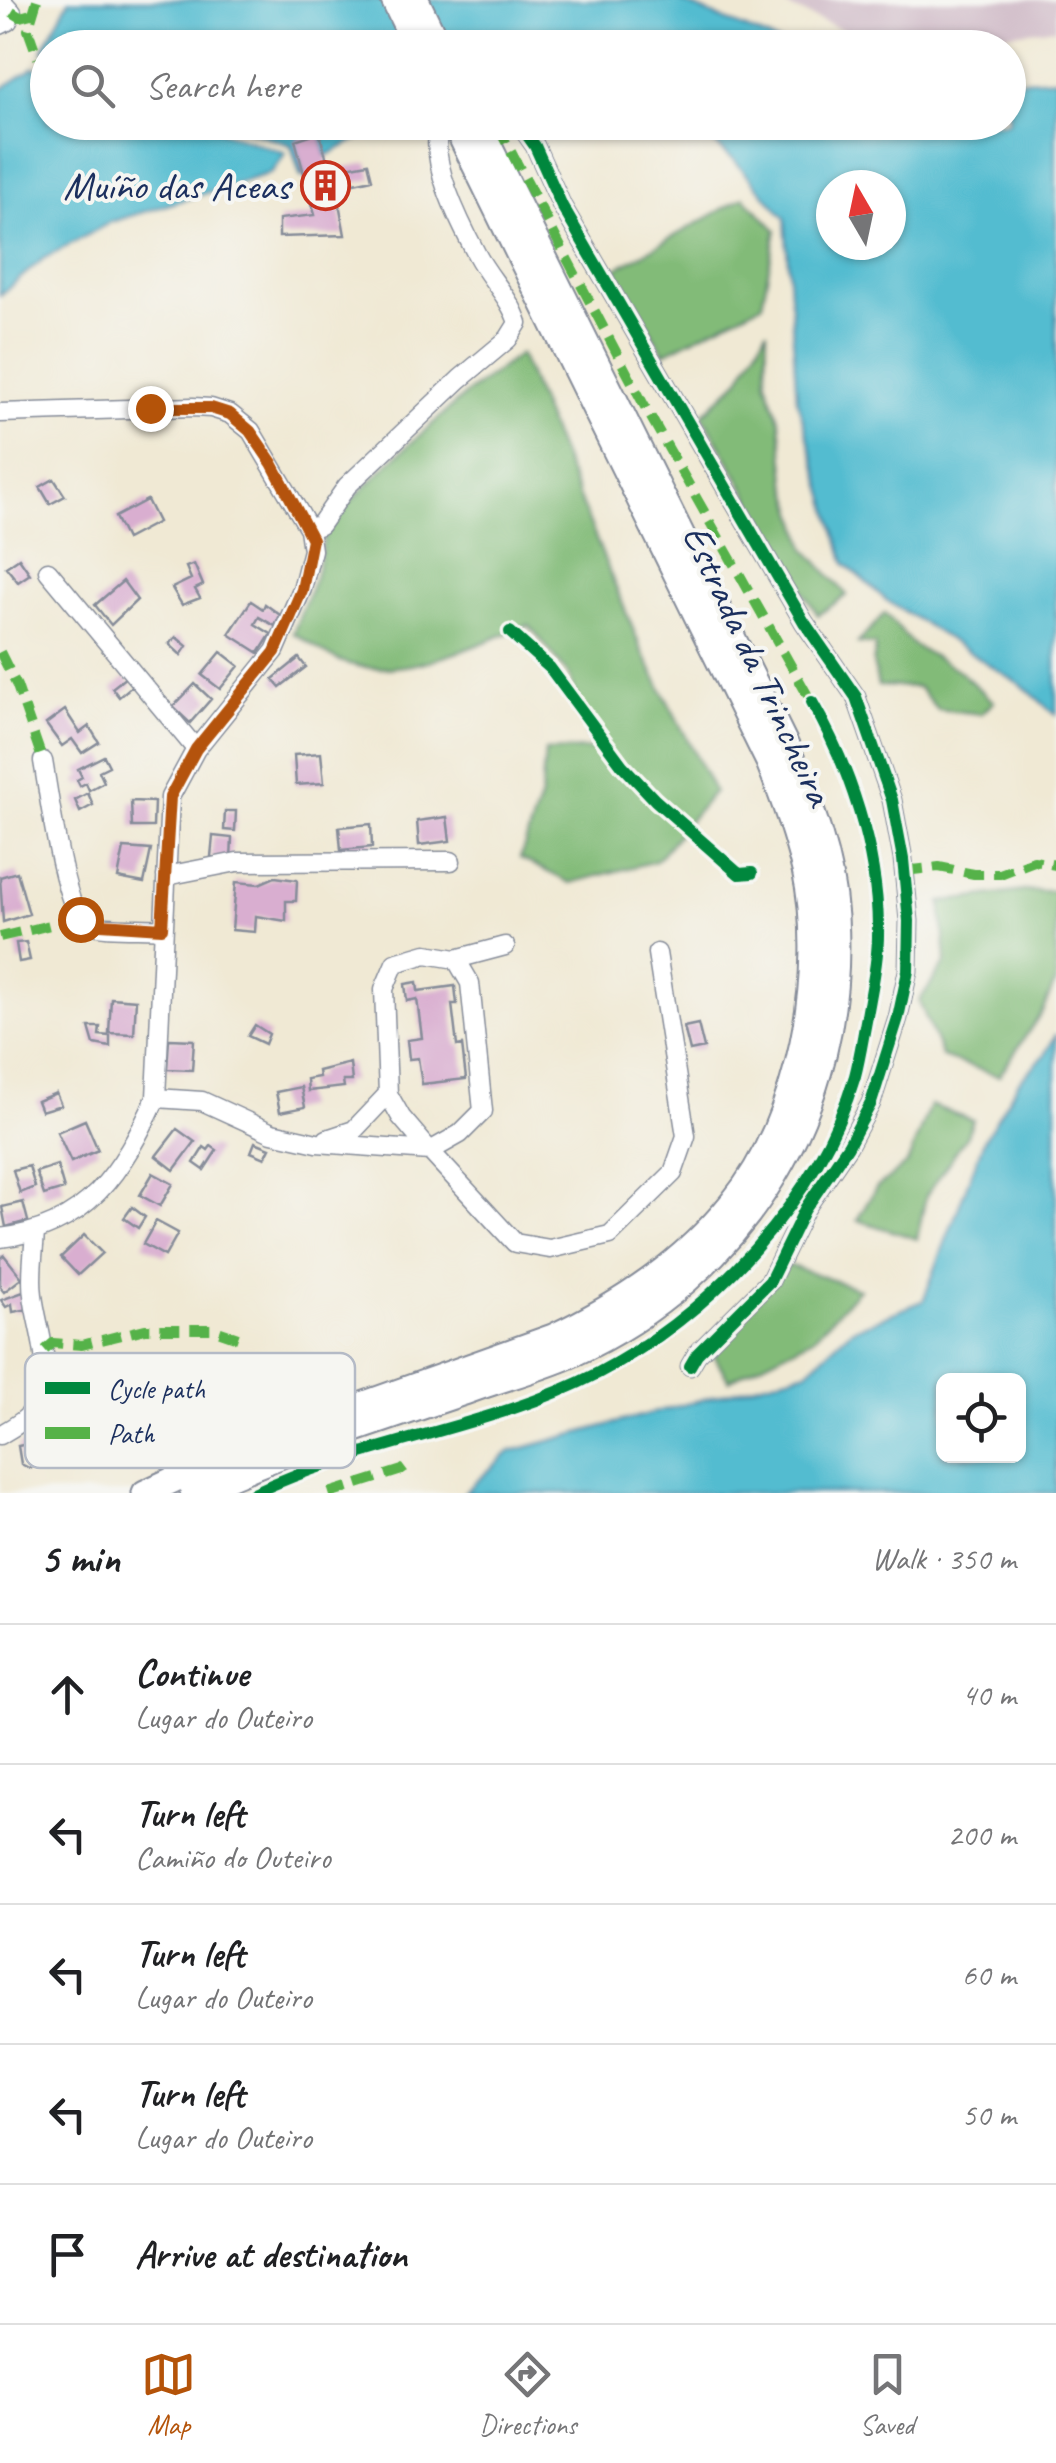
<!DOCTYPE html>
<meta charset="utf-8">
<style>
:root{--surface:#fff;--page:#f6f6f6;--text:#202124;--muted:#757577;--line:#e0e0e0;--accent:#b45309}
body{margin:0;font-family:Caveat,sans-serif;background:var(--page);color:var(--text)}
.controls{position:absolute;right:30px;bottom:30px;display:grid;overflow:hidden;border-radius:15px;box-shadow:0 2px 8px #0004}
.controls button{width:90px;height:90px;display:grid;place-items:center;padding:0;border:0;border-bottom:2px solid var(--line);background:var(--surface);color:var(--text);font:50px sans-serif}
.compass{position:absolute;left:816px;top:170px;width:90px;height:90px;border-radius:50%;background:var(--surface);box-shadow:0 2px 8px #0004;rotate:351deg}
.stop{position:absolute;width:30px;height:30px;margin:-22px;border:8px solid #b45309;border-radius:50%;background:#fff}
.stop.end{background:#b45309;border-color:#fff;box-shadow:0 2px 10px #0008}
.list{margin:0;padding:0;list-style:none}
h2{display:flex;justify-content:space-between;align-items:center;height:130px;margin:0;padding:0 40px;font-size:42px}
h2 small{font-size:32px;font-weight:400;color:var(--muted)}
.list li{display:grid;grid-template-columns:65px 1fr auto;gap:30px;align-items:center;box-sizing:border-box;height:140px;padding:0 40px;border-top:2px solid var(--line)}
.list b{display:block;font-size:38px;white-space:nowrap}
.list p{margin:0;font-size:32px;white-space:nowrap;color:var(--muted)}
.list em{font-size:32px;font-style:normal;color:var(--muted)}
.icon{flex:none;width:55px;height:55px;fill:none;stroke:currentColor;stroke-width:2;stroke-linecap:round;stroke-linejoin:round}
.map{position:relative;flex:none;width:1056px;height:1493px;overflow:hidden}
.search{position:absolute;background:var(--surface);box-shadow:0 2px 8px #0004;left:30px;right:30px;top:30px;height:110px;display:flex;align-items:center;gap:25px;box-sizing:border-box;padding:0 35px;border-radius:55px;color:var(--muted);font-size:38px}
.sheet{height:830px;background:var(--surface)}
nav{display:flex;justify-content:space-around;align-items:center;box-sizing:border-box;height:140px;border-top:2px solid var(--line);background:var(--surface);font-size:28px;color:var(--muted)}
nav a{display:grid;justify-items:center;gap:5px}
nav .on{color:var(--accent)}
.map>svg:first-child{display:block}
.industrial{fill:#d1bdc9}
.forest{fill:#82bb78;stroke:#4e756b;stroke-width:2.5}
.water{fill:#53bcd0;stroke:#377697;stroke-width:2.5;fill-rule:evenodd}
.building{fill:#d9aed0}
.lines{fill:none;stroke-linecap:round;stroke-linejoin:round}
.minor-casing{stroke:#868c99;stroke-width:21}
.highway-casing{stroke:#868c99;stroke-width:29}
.minor{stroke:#fff;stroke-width:18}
.highway{stroke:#fff;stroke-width:25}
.quiet{stroke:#55b248;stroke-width:10;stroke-dasharray:20 10;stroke-linecap:butt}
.cycleway-casing{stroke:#f6f6f2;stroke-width:19}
.cycleway{stroke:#00873e;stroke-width:12}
.route{stroke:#b45309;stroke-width:12}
.labels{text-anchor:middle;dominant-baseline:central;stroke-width:8;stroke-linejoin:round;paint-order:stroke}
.poi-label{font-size:40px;fill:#1b2f5e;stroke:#f6f6f2;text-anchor:end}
.street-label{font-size:40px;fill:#1b2f5e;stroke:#f6f6f2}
.key{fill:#f6f6f2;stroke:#b4bac6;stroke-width:2.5}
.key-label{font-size:28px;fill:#1b2f5e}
</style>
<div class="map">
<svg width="1056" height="1493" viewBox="0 0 1056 1493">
<rect width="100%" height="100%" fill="#f6f6f2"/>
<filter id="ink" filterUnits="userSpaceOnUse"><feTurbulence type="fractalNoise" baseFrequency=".01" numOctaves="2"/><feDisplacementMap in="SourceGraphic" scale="20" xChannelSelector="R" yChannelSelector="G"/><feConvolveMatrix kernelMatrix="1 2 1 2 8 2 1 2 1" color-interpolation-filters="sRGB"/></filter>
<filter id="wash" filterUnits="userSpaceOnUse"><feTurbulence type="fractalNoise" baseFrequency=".0048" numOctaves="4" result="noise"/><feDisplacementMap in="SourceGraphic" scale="40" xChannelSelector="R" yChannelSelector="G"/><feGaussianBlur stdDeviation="2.25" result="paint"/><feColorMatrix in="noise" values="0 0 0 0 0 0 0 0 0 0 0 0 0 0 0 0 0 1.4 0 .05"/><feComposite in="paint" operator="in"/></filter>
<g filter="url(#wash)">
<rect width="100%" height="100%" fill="#f0e9d4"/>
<path class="industrial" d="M771,0H1056V28L884,47Z"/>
<path class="forest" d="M744,197L776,230L762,304L664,353L614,270Z
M767,330L766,381L780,422L786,479L806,549L847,595L818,615C776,550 743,481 702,415L739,380Z
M520,354L642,651L714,791L656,861L570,883L520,858L541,796L545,751L593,749L569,675L529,625C473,645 400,684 340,661C324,655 308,641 293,633L315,577L327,525L393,459L466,394Z
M885,613L913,645L958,670L994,702L981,714L937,709L918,687L878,686L873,663L876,645L858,643Z
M1024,891H1056V981L1043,1010L999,1076L942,1057L919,1001L946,962L941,902Z
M930,1105L973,1120L967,1135L926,1196L917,1239L857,1220L876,1188L907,1164Z
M782,1263L859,1289L813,1338L729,1380L711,1351Z"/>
<path class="water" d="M69,0H677L789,47L583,48L519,32L495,48H48L47,59L43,49Z
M34,67L47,71L48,122L198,123L286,153L271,173L111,222L43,259L0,295V90Z
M1056,78V715L1023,686L886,600L845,564L797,400L785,218L734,160L690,123L1008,122L1009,81ZM831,185H891V245H831Z
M226,123H387L326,156L319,133L296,140L304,176L301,177L291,145Z
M1056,1034V1493H464L509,1452L807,1371L851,1330L923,1301L984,1140L1019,1081L1045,1055ZM944,1380H1018V1456H944Z"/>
<g id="blocks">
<path class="building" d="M319,132L330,170L368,163L372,179L336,187L345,235L279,237V219L315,215L295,140Z
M54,479L65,496L50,504L40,487Z
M147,500L158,522L126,539L115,517Z
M19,558L30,574L18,582L6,567Z
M194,564L203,585L195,589L200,598L182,605L172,588L191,579L186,567Z
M123,581L137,600L111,625L95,605Z
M251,601L263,609L265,604L280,615L275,626L259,617L255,624L271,634L259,653L229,634Z
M176,637L187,646L181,655L169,644Z
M221,652L239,666L220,689L202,675Z
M299,658L306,667L280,687L273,679Z
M126,677L132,686L119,697L112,688Z
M195,684L211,699L190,723L173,707Z
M65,710L80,733L89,726L99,742L82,753L72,739L62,746L46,724Z
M321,753L324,783L296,785L294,755Z
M104,756L109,766L99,771L104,782L89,790L86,783L80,786L77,780L82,777L78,769Z
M88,793L93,805L80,812L75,800Z
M131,801L154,802L153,827H132Z
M225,811H236L235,831L224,830Z
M447,817L450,841L419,845L417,821Z
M371,824L372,847L341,850L339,827Z
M213,836L232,838L231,859L211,857Z
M124,848L151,850L144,883L118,878Z
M17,872L29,914L3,922L0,877Z
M275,877L297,880L296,901H286V921L256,916L255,932L232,930L236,882L259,884Z
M26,942L30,960L19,962L16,943Z
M417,982L418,991L455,986L457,1004H452L457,1046L462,1045L466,1079L422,1084L418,1058L409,1059L407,1040L422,1038L417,999L407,1001L405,984Z
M111,998L136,1000L134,1034L109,1033Z
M698,1024L704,1048L690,1051L684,1027Z
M255,1025L269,1034L265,1044L248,1036Z
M89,1027H100L99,1035L110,1036V1047L94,1044Z
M169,1039L194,1040L192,1070L167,1069Z
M350,1063L352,1081H343L344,1087L308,1091L307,1079L319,1077L318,1071Z
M301,1087L305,1107L280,1112L276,1092Z
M56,1093L61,1105L41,1111L37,1101Z
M85,1120L98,1150L71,1162L57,1132Z
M177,1129L195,1142L174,1170L156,1156Z
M255,1142L270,1148L265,1158L251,1152Z
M211,1146L217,1150L204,1170L194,1163L204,1147L208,1150Z
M57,1165L64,1189L44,1195L36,1172Z
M29,1166L35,1187L20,1193L13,1170Z
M153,1173L173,1184L160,1206L140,1195Z
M23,1202L28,1221L6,1227L2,1207Z
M132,1207L145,1217L138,1228L124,1218Z
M156,1221L178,1233L165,1256L143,1244Z
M84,1235L102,1253L78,1275L61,1257Z
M4,1255L22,1278L4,1292L0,1287V1258Z
M26,1291L29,1309L13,1312L12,1304L6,1307L1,1300Z
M42,1441L48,1464L29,1468L21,1464L18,1446Z"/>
</g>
</g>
<g filter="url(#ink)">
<use href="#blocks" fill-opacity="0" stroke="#868c99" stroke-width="2.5"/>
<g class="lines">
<defs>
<path id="minor" d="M0,25L8,21L12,12L1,0
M518,122L535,146L562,206L804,622L856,697L892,800L903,859L909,921L908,971L898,1018L871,1103L848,1146L805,1209L770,1281L697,1354L690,1366
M0,413L193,407L211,408L230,414L251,431L309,529L312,550L302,589L275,651L196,749L170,797L156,1098C122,1172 87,1228 0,1238
M309,529L320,525L347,486L460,379L508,339L518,323C511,299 489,278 477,255C461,225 424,154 442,122
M48,571L196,749
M43,761C48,788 64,913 86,923C102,930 143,927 163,929
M166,876L237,862L451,861
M388,1094L401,1117L430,1151L460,1134L483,1111L470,983L456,959
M156,1098L202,1101L272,1133L317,1143L430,1151L515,1243L550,1249L610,1235L673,1173L686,1136L657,953
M327,1139L354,1130L388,1094L384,989L395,963L426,954L456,959L505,946
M0,1435C13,1427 29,1419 37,1405C56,1372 37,1330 33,1295C30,1275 34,1252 35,1232"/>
<path id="highway" d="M394,0L417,48
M416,0L439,48
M145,1493L239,1449L553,1337C622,1304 684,1263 733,1202C800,1121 828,971 805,870C796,833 783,797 769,762L454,122
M193,1493C282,1451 377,1422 470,1390C503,1378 538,1369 570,1355C744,1276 847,1108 835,917C831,859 810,804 788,750L477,122"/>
</defs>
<use href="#minor" class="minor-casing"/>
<use href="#highway" class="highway-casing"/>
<use href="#minor" class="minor"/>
<use href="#highway" class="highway"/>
<path class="quiet" d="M37,0L28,30L38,58
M12,12L20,17L31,14
M497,125L644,405L816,710
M0,652L17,686L43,761
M904,871L939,867L974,874H1000L1034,861L1056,865
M0,937L63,922L87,923
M45,1350L53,1343L82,1345L145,1329H212L238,1338
M329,1493L402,1470L406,1467L404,1463"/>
<defs>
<path id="cycleway" d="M518,122L535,146L562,206L804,622L856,697L892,800L903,859L909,921L908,971L898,1018L871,1103L848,1146L805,1209L770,1281L697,1354L690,1366
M510,632L550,668L622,765L655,800L739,874L752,873
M254,1493C363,1441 493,1428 598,1373C711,1314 818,1200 855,1076C860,1057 863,1036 867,1016C872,987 879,956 878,926C877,850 850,768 812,702"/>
</defs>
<use href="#cycleway" class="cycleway-casing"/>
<use href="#cycleway" class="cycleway"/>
</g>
</g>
<g class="lines" filter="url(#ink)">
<path class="route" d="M80,919L86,923L162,928L170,797L196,749L275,652L302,590L312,539L272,463L250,431L230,414L211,408H150"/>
</g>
<defs>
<symbol id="building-ring" viewBox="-11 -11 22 22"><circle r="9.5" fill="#f6f6f2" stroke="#c8321e" stroke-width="1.5"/><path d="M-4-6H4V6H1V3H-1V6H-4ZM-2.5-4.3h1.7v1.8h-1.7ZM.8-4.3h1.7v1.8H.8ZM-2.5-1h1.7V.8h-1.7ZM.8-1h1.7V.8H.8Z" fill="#c8321e"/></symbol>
</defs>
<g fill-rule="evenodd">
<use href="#building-ring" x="298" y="158" width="55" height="55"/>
</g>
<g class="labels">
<g class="poi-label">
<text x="290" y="186">Muíño das Aceas</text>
</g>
<g class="street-label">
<text transform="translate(758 665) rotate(65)">Estrada da Trincheira</text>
</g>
</g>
<rect x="25" y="1353" width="330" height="115" rx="15" class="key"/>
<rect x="45" y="1382" width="45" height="12" fill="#00873e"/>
<rect x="45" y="1427" width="45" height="12" fill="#55b248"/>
<g class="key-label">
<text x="108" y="1398">Cycle path</text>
<text x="108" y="1443">Path</text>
</g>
</svg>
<div class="controls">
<button><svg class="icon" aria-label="locate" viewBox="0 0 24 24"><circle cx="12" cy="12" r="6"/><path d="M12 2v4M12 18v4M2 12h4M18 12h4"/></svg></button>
</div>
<svg class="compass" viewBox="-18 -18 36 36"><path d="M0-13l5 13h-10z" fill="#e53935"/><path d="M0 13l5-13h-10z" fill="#757577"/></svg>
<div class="stop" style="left:80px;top:919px"></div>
<div class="stop end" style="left:150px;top:408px"></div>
<div class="search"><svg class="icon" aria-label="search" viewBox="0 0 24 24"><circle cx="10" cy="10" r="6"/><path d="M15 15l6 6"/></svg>Search here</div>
</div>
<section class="sheet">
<h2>5 min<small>Walk · 350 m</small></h2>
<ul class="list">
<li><svg class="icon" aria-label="ahead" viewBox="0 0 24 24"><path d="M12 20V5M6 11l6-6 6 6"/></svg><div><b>Continue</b><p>Lugar do Outeiro</p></div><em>40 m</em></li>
<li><svg class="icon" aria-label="left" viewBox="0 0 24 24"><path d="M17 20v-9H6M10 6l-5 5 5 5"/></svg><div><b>Turn left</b><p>Camiño do Outeiro</p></div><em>200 m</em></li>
<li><svg class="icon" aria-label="left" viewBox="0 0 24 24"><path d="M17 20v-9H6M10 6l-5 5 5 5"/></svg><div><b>Turn left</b><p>Lugar do Outeiro</p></div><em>60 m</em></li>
<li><svg class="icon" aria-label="left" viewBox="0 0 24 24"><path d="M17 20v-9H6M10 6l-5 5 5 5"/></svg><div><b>Turn left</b><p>Lugar do Outeiro</p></div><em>50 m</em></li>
<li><svg class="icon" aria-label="arrive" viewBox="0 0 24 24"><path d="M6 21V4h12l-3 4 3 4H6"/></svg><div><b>Arrive at destination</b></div></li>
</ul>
</section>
<nav>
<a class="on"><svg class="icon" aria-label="map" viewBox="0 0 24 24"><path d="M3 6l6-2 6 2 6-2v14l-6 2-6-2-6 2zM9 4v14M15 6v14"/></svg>Map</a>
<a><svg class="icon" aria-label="directions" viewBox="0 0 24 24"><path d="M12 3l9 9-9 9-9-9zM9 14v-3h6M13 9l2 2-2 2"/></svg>Directions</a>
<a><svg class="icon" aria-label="saved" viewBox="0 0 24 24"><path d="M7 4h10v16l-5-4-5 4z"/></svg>Saved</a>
</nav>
